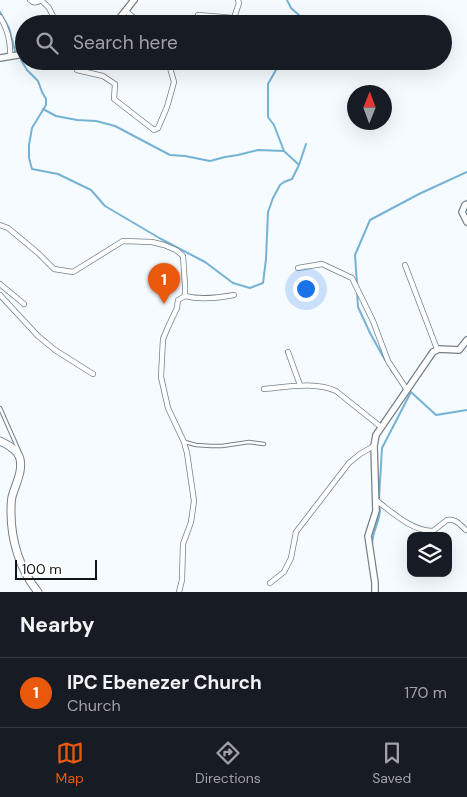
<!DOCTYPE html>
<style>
:root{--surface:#171b24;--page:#20242c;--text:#f1f3f6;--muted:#9ea1a6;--line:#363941;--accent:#ea580c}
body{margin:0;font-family:"DM Sans",sans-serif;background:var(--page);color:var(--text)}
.controls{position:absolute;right:15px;bottom:15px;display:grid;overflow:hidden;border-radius:10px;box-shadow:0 5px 20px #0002}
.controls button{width:45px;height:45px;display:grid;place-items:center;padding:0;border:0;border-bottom:1px solid var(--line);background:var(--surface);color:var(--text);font:25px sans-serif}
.compass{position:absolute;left:347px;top:85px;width:45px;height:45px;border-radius:50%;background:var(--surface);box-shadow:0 5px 20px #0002;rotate:1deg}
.scale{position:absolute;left:15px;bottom:12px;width:82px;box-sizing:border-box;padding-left:5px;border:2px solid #101618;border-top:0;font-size:14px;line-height:18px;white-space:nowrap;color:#101618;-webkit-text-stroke:4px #fff;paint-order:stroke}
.you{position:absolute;left:305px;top:288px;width:18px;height:18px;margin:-12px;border:4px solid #fff;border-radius:50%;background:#1a73e8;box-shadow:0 0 0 8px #1a73e833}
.badge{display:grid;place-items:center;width:32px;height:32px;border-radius:50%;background:var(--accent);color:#fff;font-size:16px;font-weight:700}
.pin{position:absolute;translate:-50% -41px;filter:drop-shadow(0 1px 2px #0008)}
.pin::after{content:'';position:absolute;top:26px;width:18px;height:15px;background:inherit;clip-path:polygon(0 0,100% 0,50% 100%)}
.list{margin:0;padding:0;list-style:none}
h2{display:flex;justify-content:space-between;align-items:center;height:65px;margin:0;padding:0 20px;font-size:21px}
h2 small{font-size:16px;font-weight:400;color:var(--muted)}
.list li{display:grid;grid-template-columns:32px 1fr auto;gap:15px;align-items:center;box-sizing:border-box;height:70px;padding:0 20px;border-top:1px solid var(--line)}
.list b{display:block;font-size:19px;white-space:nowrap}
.list p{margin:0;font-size:16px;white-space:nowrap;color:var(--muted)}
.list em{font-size:16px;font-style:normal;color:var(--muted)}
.icon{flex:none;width:28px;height:28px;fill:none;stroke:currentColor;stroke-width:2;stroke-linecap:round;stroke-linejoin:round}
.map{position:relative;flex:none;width:467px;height:592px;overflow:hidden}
.search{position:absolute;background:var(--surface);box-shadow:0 5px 20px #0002;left:15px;right:15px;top:15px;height:55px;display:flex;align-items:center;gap:12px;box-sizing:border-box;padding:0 18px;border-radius:28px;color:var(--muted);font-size:19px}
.sheet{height:135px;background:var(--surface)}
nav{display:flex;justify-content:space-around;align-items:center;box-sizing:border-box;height:70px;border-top:1px solid var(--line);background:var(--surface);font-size:14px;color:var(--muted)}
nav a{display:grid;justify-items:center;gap:2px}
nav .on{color:var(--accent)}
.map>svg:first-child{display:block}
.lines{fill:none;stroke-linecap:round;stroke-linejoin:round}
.stream{stroke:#75b3d4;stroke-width:2}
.service-casing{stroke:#748189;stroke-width:4.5}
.minor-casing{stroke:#748189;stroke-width:6}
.tertiary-casing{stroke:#748189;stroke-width:8}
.secondary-casing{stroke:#748189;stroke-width:9}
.service{stroke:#fff;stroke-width:2.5}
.minor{stroke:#fff;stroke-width:4.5}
.tertiary{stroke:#fff;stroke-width:5.5}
.secondary{stroke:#fff;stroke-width:7}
</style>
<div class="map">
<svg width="467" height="592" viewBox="0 0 467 592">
<rect width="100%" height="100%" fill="#f6fbff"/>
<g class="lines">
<path class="stream" d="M287,0L291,8L300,16L294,24
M0,12L9,28L15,51
M21,60L27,70L38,81L42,92L46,99V105L32,128L29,145V158L32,169L58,174L91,190L105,206L161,239L205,262L233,283L250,288L263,283L266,259L268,212L273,198L280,185L284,182L292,179L299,165L306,144
M281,61L268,84V117L274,125L284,151
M43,109L56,116L77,120L96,121L115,126L170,155L185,156L210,161L225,157L238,155L258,150L284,151L298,164
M357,284L355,255L370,220L419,194L467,172
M357,291L358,307L370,333L385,360
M391,370L399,381
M379,498L382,448L411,392L436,415L467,410
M372,545C372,532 380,521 380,509
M374,560L376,572"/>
<defs>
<path id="service" d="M0,408L19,451
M185,442L196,445L211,446H222L249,442L264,444"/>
<path id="minor" d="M30,0C33,3 37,3 41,0
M41,0L49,8L57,24
M126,11L141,24
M198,15L234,18L239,3L238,0
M0,17C8,30 11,41 10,56
M80,61L78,64L77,70L103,76L115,84L114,99L154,130L158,128L167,107L174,82L168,61
M0,225L8,228L38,253L54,269L73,272L123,241L152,242L164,245L176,250L183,256L185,286V296
M405,265L437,349
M298,268L322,264L352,278L373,321L388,361L407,390
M0,284L24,304
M0,295L38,336L55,350L93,374
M288,352L300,385
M264,389C286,387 316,381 336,391L381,427
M377,501C393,513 412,531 433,531L447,520C456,518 460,525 466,530
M270,583L284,572L291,558L296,532L349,463L360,454L374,446
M179,592L182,580L183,544L191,522L194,501L187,453L184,442L168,408L161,377L163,339L168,327L177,308L178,300L185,296C201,300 217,298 234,295"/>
<path id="tertiary" d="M115,24L134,0
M0,58L24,54
M467,204L465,205L462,212L467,222
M375,592V583L368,536L376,511L374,446L376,435L433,352L439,349L459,350L467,340"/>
<path id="secondary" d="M0,441C8,445 18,450 20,459C23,472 15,485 12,497C11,501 11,507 11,512C11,541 20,570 38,592"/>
</defs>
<use href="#service" class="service-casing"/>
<use href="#minor" class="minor-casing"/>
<use href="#tertiary" class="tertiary-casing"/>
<use href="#secondary" class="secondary-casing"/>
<use href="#service" class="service"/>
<use href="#minor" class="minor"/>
<use href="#tertiary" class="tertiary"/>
<use href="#secondary" class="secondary"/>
</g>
</svg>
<div class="controls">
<button><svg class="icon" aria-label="layers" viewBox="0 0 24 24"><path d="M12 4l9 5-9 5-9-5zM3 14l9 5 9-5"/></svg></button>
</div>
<svg class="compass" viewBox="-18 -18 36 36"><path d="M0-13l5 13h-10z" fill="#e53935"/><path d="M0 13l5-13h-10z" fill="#9ea1a6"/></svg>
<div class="scale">100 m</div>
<div class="you"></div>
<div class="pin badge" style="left:164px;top:304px">1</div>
<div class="search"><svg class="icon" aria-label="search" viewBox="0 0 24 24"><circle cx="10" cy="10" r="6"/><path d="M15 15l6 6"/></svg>Search here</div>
</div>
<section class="sheet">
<h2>Nearby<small></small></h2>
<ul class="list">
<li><span class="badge">1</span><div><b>IPC Ebenezer Church</b><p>Church</p></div><em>170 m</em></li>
</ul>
</section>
<nav>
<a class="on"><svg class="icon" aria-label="map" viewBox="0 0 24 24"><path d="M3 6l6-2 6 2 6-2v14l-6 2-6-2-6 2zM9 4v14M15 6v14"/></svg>Map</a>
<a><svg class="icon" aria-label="directions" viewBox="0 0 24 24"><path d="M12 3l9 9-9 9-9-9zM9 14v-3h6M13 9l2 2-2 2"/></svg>Directions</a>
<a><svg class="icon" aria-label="saved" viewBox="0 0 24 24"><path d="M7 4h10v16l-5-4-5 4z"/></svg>Saved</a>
</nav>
